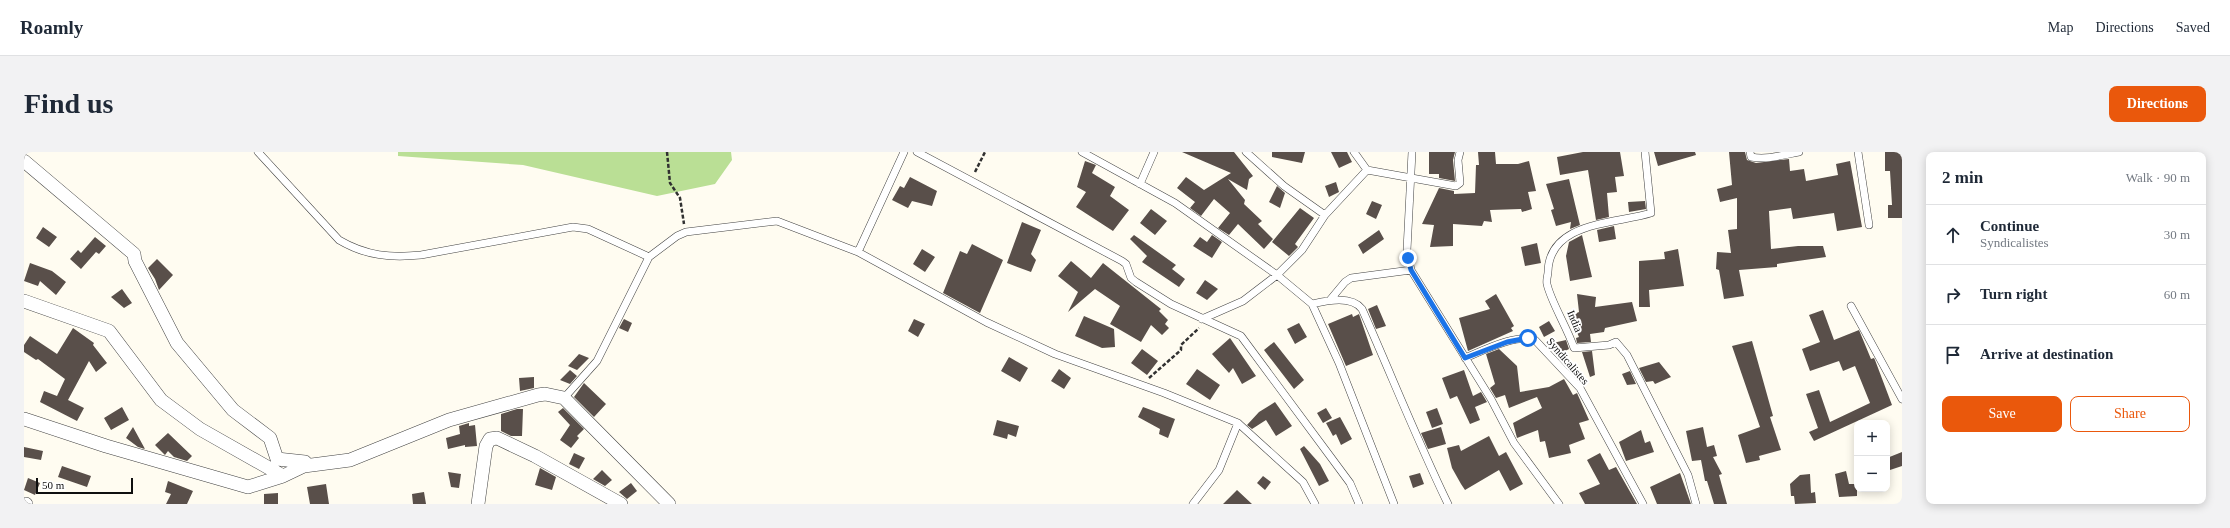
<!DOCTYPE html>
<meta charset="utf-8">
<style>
:root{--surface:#fff;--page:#f2f2f3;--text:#1f2937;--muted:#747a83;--line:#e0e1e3;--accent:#ea580c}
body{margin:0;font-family:"Times New Roman",serif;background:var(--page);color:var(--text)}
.controls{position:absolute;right:12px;bottom:12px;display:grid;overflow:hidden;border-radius:8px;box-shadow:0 2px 10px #0003}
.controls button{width:36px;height:36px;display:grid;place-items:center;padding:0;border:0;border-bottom:1px solid var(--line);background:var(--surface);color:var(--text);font:20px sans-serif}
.scale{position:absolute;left:12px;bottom:10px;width:97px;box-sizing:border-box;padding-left:4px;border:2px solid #0f0f0f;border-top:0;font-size:11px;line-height:14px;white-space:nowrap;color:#0f0f0f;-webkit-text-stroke:3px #fff;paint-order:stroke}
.stop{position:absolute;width:12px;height:12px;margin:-9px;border:3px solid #1a73e8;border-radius:50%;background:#fff}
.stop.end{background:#1a73e8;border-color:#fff;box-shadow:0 1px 4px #0008}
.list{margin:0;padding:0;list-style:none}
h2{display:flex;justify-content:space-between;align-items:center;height:52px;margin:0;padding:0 16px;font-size:17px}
h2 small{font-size:13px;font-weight:400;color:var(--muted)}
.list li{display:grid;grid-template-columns:26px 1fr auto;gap:12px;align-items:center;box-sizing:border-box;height:60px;padding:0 16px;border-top:1px solid var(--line)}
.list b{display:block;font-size:15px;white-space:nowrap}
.list p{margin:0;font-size:13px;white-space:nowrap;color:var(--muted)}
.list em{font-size:13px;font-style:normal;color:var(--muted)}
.actions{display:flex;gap:8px;padding:12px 16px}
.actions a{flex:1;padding:9px 0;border:1px solid var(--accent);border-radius:8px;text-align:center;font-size:14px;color:var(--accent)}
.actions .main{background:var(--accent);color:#fff}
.icon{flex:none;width:22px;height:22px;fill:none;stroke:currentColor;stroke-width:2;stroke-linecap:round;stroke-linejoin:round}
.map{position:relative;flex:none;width:1878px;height:352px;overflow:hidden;border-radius:8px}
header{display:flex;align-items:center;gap:24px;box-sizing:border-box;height:56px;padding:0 20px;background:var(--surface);border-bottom:1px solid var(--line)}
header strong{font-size:19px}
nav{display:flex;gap:22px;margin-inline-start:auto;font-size:14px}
.intro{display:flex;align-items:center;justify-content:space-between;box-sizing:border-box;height:96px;padding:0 24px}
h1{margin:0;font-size:28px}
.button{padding:10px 18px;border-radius:8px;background:var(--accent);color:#fff;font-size:14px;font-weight:700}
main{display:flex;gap:24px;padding:0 24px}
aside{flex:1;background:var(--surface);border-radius:8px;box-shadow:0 2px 10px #0003}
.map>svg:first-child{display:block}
.forest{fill:#badf95}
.building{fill:#594f4a}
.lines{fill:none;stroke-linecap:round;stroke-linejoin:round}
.lane-casing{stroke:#424242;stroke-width:8}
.street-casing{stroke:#424242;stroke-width:14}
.path{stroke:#313131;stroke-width:2.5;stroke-dasharray:4 2;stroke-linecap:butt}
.lane{stroke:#fff;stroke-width:7}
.street{stroke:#fff;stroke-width:13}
.route{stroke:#1a73e8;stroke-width:5}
.labels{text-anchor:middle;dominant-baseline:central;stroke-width:4;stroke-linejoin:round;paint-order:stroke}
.street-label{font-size:11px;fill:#0f0f0f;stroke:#fff}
</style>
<header>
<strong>Roamly</strong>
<nav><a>Map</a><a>Directions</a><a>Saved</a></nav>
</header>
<div class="intro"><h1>Find us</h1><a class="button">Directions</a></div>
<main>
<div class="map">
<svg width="1878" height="352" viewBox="0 0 1878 352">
<rect width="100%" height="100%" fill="#fffcf1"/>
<path class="forest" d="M374,0H707L708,8L691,32L633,44L499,13L374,4Z"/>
<path class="building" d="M1158,0H1210L1229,24L1225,27L1223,38L1204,27L1221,48L1220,52L1238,69L1234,72L1249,87L1240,97L1214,72L1205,83L1194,76L1206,61L1190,47L1177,64L1166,56L1171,50L1153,36L1162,25L1180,38L1207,21Z
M1248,0H1281L1278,11L1248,5Z
M1307,0H1323L1328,10L1315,16Z
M1405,0H1431L1429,8L1431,29L1415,26V22H1405Z
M1454,0H1471L1472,12H1494L1505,9L1512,39L1504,40L1508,57L1498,60L1497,57L1466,58L1468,70L1460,69L1458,74L1429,72V94L1406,95L1410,73L1398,72L1415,36L1430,39V42L1451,41L1452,13H1455Z
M1559,0H1596L1600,24L1591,25L1593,40L1583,41L1585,65L1572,68L1564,18L1536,23L1533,5Z
M1630,0H1671L1672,3L1634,14Z
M1705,0H1721L1723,8L1732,11L1765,7L1766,19L1780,17L1782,29L1814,23L1812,12L1826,9L1838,75L1813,79L1810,61L1769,67L1767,56L1745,59L1747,97L1774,94H1799L1802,105L1753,112V115L1715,118L1720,144L1700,147L1695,118L1692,117L1693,100L1707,101L1704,78L1713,77V46L1696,50L1693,37L1708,33Z
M1861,0H1878V66H1864V53H1868L1866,19H1861Z
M1061,9L1072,13L1068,21L1091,35L1086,44L1105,58L1089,79L1052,55L1062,40L1053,35Z
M886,25L913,39L908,54L888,49L884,56L868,48L876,34L880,36Z
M1545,27L1556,73L1546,77L1547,70L1532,74L1527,58L1530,57L1522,32Z
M1312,30L1315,40L1305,45L1301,34Z
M1253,34L1261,41L1256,56L1245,50Z
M1348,49L1358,53L1352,67L1342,62Z
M1621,49L1622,57L1605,60L1604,50Z
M1276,56L1290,66L1271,92L1274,95L1265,104L1248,90Z
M1127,57L1143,69L1131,83L1116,71Z
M998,70L1017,78L1007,102L1012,108L1007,120L983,111Z
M1590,74L1592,87L1575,90L1573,78Z
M19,75L33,85L25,95L12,86Z
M1355,78L1360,87L1339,102L1334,93Z
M1110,83L1152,113L1148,117L1161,127L1155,135L1118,110L1123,104L1106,87Z
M1188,83L1198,90L1188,106L1169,94L1176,85L1183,90Z
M1558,83L1568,125L1546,129L1542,104L1545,90Z
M71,85L82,94L75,102L72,100L57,117L46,107L54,98L57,101Z
M1513,91L1517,111L1501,114L1497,95Z
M948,92L979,108L956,161L919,141L936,99L943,102Z
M898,97L911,105L901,120L889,112Z
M1654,97L1660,134L1625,138L1626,155H1615V109L1641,107L1640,100Z
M133,107L149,123L135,138L131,127L124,116Z
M1047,109L1067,126L1079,111L1137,157L1135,159L1144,168L1141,172L1145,176L1138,183L1127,173L1117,190L1086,172L1096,154L1071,137L1044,160L1054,140L1034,124Z
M6,111L28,119L42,130L32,143L16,129L14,134L0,129Z
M1181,128L1194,137L1183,148L1172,141Z
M98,137L108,151L100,156L87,145Z
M1472,142L1490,174L1487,176L1489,179L1444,199L1435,166L1466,157L1461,149Z
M1553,142L1572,145L1571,155L1608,150L1613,169L1581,176L1580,180L1566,182L1567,190L1553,191L1552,186L1555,185L1546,164L1555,160Z
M1353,153L1362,174L1352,177L1344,157Z
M1799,158L1810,188L1835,178L1847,207L1850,206L1851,208L1868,253L1790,289L1785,280L1794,276L1782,242L1795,238L1806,270L1846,251L1831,214L1819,219L1815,209L1786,219L1778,197L1796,190L1785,163Z
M1328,162L1329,165L1335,162L1349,203L1322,214L1304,172Z
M1060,164L1090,177L1091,195L1078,196L1051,184Z
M600,167L608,171L604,180L595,176Z
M890,167L901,172L894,185L884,179Z
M1525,169L1531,179L1520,185L1515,175Z
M1275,171L1283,185L1271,192L1263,177Z
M49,176L70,191L69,193L83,211L72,220L65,209L44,248L60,256L53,269L16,250L20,239L33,244L41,227L14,207L12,208L0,200V193L6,184L33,202Z
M1206,186L1232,224L1218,232L1209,216L1205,221L1188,202Z
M1542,188L1545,197L1535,202L1529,191Z
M1728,189L1749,264L1746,265L1757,298L1735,304L1736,308L1722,311L1714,283L1736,275L1708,194Z
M1250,190L1280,228L1270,237L1240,198Z
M1118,197L1134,209L1123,223L1107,211Z
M1475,197L1493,214L1496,240L1525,235L1540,227L1549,243L1553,241L1565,268L1555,271L1561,287L1545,293L1547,301L1525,306L1521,289L1516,290L1514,278L1493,286L1489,271L1518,256L1513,245L1485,256L1481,243L1472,246L1466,236L1471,232L1462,202Z
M1568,199L1571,223L1566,225L1558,200Z
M555,202L565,206L553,218L544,214Z
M985,205L1004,216L996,230L977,219Z
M1635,210L1647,225L1631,232L1629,229L1622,230L1615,216Z
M1035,217L1047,226L1040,237L1027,229Z
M1173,217L1196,233L1186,248L1162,232Z
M546,218L553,224L546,232L536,228Z
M1440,218L1449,244L1457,240L1463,250L1451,255L1456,268L1446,272L1433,244L1426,247L1418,226Z
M1606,219L1612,232L1603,233L1598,222Z
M510,225V236L496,239L495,226Z
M560,231L582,252L570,265L550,245Z
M1251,250L1268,274L1252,284L1242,268L1228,277L1223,273L1235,260Z
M98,255L105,268L87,278L80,266Z
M1119,255L1151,267L1144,286L1135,282L1136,277L1114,265Z
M539,256L560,277L553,284L555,286L547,296L536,288L546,273L534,260Z
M1302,256L1308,266L1299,271L1293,261Z
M1413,256L1419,272L1408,276L1402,260Z
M493,257H499L498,284H487L477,279V262Z
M1316,265L1328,287L1317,293L1312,282L1309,284L1302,271Z
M973,268L995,274L992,285L984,282L983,287L969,283Z
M445,271V274L451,273L453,294L441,295V293L424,297L422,286L436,282L435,274Z
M109,275L121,297L114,295L102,286Z
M1417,275L1422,292L1404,297L1397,281Z
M1679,275L1683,295L1690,293L1693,304L1689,305L1698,322L1695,323L1703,352H1690L1683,329H1681L1677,308L1668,309L1662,279Z
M1617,278L1621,291L1626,289L1630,300L1602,309L1595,290Z
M144,281L168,304L163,309L150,305L144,299L141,303L131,293Z
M1465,284L1475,304L1482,300L1499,332L1486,339L1475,318L1441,338L1437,332L1428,316L1423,296L1435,293L1437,299Z
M1280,294L1296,312L1305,329L1295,334L1276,297Z
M0,295L19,299L17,308L0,305Z
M1878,300V314L1863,319V306Z
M550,301L561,306L555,317L545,312Z
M1576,301L1585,318L1592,315L1613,352H1561L1555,341L1576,332L1563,308Z
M38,314L67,324L63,335L34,325Z
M516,316L532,325L528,338L511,333Z
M578,318L588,328L581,334L569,327Z
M1822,319L1825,332H1833V344L1815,345L1811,322Z
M424,320L437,322L435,336L427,335Z
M1396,321L1400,332L1389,336L1385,324Z
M1656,321L1667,352H1633L1626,335Z
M1786,322L1787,341L1791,340L1792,351L1771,352L1770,344H1767L1766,332L1776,323Z
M1239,324L1247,330L1241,338L1233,331Z
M4,326L16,331L11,343L0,338Z
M144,329L169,339L163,352H142L147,342L141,340Z
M607,331L613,339L603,347L595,340Z
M302,332L305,352H286L283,335Z
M1213,338L1228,352H1199Z
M400,340L402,352H389L388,342Z
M254,341V352H240V342Z"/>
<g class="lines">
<defs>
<path id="lane" d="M234,0L315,88C342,104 367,106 397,103L549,75L564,77L625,105
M893,0L1098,109L1102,112L1107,126L1112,130L1147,152L1217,184L1326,331L1335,352
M1058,0L1151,51L1253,123L1288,152L1315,211L1370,352
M1222,0L1260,34L1301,63
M1330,0L1343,18
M1388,0L1383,98L1387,118L1467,247L1490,291L1535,352
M1621,0L1627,61C1592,72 1525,69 1524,120C1524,123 1522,128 1523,132C1527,150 1544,177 1550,196L1585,193L1592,190L1603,203L1664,323L1672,352
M1726,0L1727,5C1743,8 1759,3 1775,0
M1834,0L1845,73
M1116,32L1130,0
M834,100L962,170L1031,202L1140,241L1214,271L1279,330L1291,352
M1306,148L1321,130L1327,126L1387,118
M1288,152C1302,149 1327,143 1338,157C1367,222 1393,288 1424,352
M1827,154L1878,247
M1178,167L1219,149L1253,123L1278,98L1301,63L1343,18L1432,34L1436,31L1434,8L1436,0
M1441,206C1458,199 1493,181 1511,188L1556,236L1619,352
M540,246L573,209L625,105L653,84L662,80L753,69L834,100L880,0
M1169,352L1195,318L1214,271"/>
<path id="street" d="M0,9L110,102L111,109L153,191L209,258L246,286L253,307L281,310L280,314
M0,149L85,179L137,248L176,277L259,324L280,314L326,308L425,268L514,243L521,242L540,246L645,352
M0,267L82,294L224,335L259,324
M0,352H2
M454,352L462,294L466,287L473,286L511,304L597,352"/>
</defs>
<use href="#lane" class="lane-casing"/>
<use href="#street" class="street-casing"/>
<path class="path" d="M643,0L646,31L656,46L660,72
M951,20L961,0
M1125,226L1157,198V193L1175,176"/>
<use href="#lane" class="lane"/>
<use href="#street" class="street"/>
</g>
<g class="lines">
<path class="route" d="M1384,106L1387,118L1441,206L1483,190L1504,186"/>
</g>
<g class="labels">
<g class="street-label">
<text transform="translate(1551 169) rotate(67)">India</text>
<text transform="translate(1544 209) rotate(49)">Syndicalistes</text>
</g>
</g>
</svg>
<div class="controls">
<button>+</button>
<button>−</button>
</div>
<div class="scale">50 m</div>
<div class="stop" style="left:1504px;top:186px"></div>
<div class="stop end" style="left:1384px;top:106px"></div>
</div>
<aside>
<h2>2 min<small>Walk · 90 m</small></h2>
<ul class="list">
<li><svg class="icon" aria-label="ahead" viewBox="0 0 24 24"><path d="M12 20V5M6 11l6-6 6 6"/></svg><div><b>Continue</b><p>Syndicalistes</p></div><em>30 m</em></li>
<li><svg class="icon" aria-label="right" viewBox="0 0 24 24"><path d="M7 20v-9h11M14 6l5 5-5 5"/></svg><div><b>Turn right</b></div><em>60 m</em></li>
<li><svg class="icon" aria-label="arrive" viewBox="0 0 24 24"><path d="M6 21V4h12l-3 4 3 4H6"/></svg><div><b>Arrive at destination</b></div></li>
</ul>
<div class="actions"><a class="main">Save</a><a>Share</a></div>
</aside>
</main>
